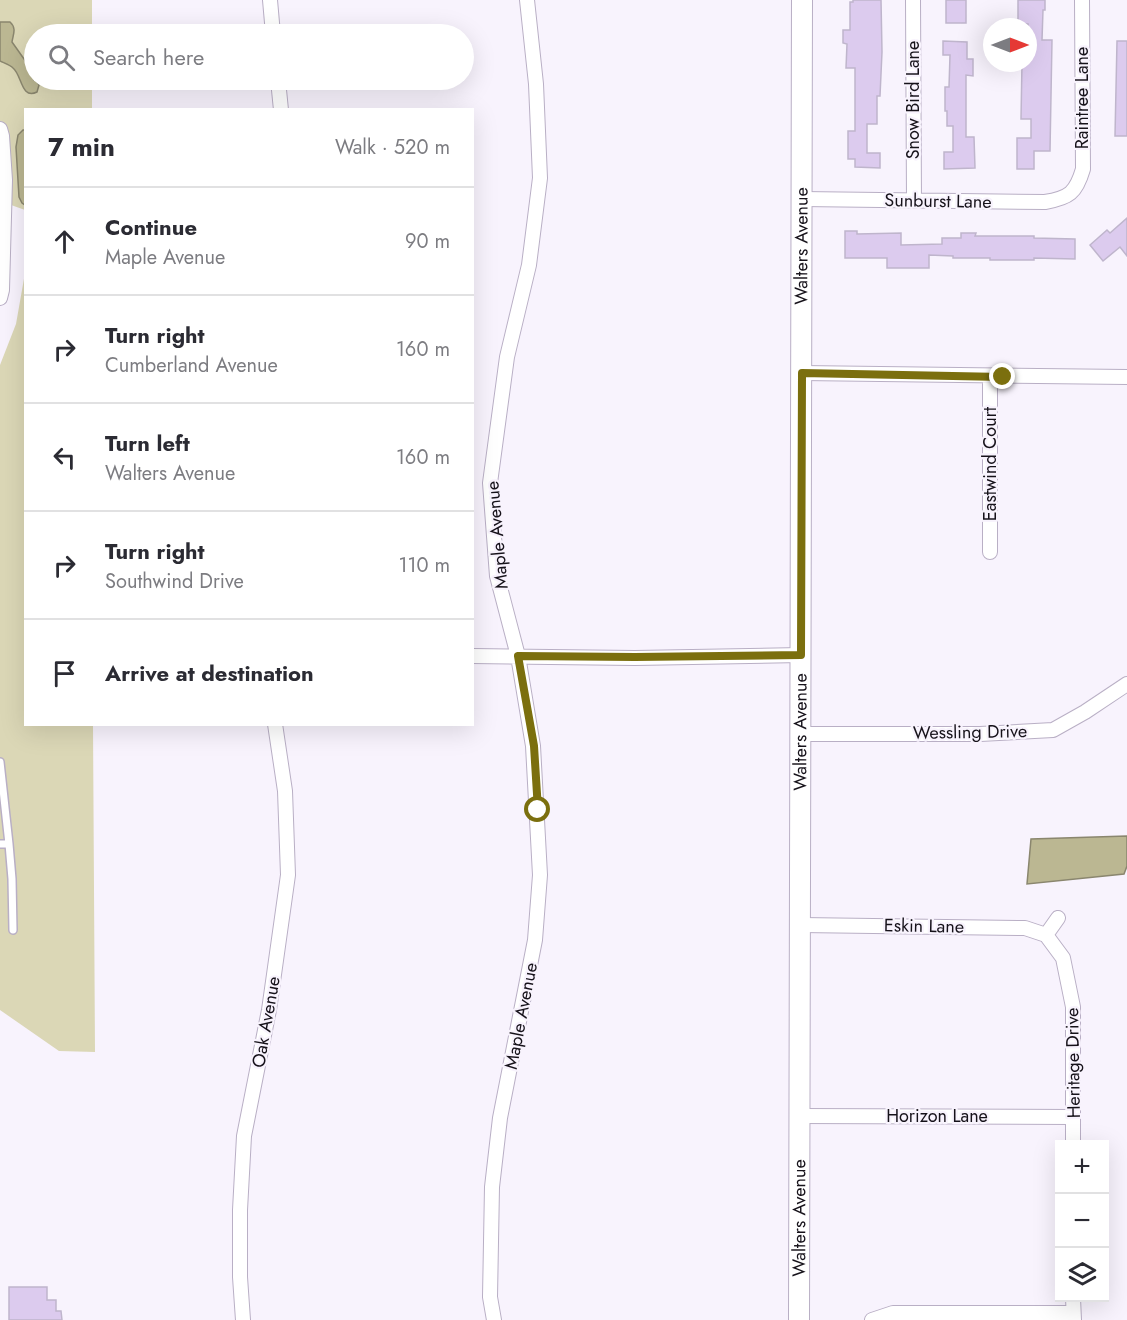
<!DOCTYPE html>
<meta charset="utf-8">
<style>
:root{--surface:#fff;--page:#f7f7f7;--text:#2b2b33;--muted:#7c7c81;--line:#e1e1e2}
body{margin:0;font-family:Jost,sans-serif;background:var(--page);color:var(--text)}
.controls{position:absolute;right:18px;bottom:18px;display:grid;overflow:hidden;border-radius:0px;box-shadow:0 6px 24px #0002}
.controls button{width:54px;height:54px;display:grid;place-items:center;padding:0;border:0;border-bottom:2px solid var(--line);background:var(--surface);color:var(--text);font:30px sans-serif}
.compass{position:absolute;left:983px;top:18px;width:54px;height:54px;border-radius:50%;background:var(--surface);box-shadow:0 6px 24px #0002;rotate:90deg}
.stop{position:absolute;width:18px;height:18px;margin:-14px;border:4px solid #7b6f0e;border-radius:50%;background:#fff}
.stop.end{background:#7b6f0e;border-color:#fff;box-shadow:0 2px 6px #0008}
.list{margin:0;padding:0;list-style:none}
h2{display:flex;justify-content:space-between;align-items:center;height:78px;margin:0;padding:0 24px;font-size:26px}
h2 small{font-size:20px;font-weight:400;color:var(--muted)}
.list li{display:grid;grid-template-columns:39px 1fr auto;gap:18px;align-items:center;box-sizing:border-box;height:108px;padding:0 24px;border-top:2px solid var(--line)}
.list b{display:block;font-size:22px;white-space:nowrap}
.list p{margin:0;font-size:20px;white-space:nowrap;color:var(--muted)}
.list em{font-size:20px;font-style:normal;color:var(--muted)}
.icon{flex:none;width:33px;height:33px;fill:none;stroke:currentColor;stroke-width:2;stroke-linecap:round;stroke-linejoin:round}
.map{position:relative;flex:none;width:1127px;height:1320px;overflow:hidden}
.search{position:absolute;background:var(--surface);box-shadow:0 6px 24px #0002;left:24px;top:24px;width:450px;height:66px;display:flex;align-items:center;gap:15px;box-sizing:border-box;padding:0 21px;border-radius:33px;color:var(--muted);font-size:22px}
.panel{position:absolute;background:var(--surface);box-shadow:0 6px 24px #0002;left:24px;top:108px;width:450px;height:618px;border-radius:0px}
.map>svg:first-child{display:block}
.green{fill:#dbd7b6}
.water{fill:#bbb792;stroke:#8a866e;stroke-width:1.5}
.building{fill:#dccbee;stroke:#bfb5cc;stroke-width:1.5}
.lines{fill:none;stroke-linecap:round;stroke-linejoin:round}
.lane-casing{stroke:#b9afc5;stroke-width:10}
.street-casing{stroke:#b9afc5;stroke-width:16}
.secondary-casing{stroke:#b9afc5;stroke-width:22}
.lane{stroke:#fff;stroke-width:7}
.street{stroke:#fff;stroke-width:14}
.secondary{stroke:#fff;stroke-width:20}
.route{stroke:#7b6f0e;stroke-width:8}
.labels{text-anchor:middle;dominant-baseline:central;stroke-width:4.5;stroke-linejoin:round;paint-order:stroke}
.street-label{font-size:18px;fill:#16121a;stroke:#f8f3fd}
</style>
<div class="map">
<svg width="1127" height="1320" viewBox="0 0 1127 1320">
<rect width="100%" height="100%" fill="#f8f3fd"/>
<path class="green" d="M0,0H92V34H34V80H92V109L26,110L25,210L0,201Z
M25,273L26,724L93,725L95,1052L59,1051L0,1010V365L16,324Z"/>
<path class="water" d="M0,22H10C17,28 13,35 12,42L34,73V80H36L39,85L37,92C21,100 22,75 13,68C10,65 4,63 0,61Z
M23,130H26L25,205L22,203L19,197L16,147L18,135Z
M1127,836V866L1124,874L1027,884L1031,839Z"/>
<path class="building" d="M853,0H881L882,52L880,96H877V124H867V153H880V168L855,167V159H848V131H855V68H846L847,44L843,43V30H850V2H853Z
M946,0H966V23H946Z
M1018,0H1045V10H1043L1042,40H1052L1050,151H1034V169H1017V138H1031V119H1021L1022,63H1028V24H1018Z
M943,41L967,42V59H973V76L966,75V137H974L975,168L944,169V152H953V126H947V111H945V87H949L950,55H943Z
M1117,41H1127V136H1115Z
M1127,218V256L1120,247L1103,261L1090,245L1107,230L1110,233Z
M845,231H857V234L901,233V245L942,244V238H961V233H976L975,236H1034V238L1075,239V259L1034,258V260H990V258H953V256L929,255V268H887V258H845Z
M9,1287H47V1300H56V1311H61L62,1320H9Z"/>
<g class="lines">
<defs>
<path id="lane" d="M0,762L9,844
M0,844H9L12,879L13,930"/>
<path id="street" d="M270,0L273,34
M913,0L914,201
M278,80L281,110
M0,129L2,136L5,180L2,290L0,298
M802,199L1045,202C1069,198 1076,193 1083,169L1082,0
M802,373L1127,377
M990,552V376
M472,656L635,658L801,655
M801,734H980L1053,730L1085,712L1127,684
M1058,918L1046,935L1063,958L1073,1007V1144
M801,925L1025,928L1046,935
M800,1116L1073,1117
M1073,1298L1074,1320
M243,1320L240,1277V1210L244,1136L269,1010L288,875L285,791L275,724
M494,1320L490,1297L492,1187L500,1118L535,940L540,875L533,746L518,656L497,576L490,483L507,357L529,265L540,178L536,84L527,0
M872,1320L893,1313H1073"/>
<g id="secondary">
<path id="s1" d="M799,1320L802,0"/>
</g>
</defs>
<use href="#lane" class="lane-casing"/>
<use href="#street" class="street-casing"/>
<use href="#secondary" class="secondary-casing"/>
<use href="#lane" class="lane"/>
<use href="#street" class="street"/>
<use href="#secondary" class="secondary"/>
</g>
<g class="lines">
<path class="route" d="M538,810L534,746L518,656L635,657L801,655L802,373L1003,377"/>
</g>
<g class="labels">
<g class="street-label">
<text transform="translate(1082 98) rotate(-90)">Raintree Lane</text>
<text transform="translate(913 100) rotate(-90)">Snow Bird Lane</text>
<text transform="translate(938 201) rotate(1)">Sunburst Lane</text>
<text stroke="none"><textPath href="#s1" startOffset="1074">Walters Avenue</textPath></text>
<text transform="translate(990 464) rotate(-90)">Eastwind Court</text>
<text transform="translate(497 535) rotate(-95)">Maple Avenue</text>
<text stroke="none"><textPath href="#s1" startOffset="588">Walters Avenue</textPath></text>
<text transform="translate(970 732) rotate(-1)">Wessling Drive</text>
<text transform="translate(924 926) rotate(1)">Eskin Lane</text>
<text transform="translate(521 1016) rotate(-79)">Maple Avenue</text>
<text transform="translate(266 1022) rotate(-80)">Oak Avenue</text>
<text transform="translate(1073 1063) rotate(-91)">Heritage Drive</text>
<text x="937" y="1116">Horizon Lane</text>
<text stroke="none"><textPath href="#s1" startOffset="102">Walters Avenue</textPath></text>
</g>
</g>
</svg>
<div class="controls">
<button>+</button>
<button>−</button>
<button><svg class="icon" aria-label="layers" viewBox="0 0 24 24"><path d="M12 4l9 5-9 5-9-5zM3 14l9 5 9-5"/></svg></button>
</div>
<svg class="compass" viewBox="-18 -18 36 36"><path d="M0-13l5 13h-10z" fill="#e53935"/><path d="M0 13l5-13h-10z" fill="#7c7c81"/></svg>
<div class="stop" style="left:538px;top:810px"></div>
<div class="stop end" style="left:1003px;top:377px"></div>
<div class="search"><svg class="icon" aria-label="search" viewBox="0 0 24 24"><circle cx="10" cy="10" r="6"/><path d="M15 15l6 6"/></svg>Search here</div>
<section class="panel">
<h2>7 min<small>Walk · 520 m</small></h2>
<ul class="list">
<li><svg class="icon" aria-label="ahead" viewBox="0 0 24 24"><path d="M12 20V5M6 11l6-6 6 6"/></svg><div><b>Continue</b><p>Maple Avenue</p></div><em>90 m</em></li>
<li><svg class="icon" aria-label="right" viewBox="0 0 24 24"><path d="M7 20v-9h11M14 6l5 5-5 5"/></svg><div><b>Turn right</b><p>Cumberland Avenue</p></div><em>160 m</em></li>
<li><svg class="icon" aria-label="left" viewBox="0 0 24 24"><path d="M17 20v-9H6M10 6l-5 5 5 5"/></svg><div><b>Turn left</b><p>Walters Avenue</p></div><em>160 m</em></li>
<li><svg class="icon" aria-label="right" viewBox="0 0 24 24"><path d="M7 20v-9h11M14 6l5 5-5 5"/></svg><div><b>Turn right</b><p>Southwind Drive</p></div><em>110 m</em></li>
<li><svg class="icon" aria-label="arrive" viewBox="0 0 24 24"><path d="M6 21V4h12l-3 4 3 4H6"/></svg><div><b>Arrive at destination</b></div></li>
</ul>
</section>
</div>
